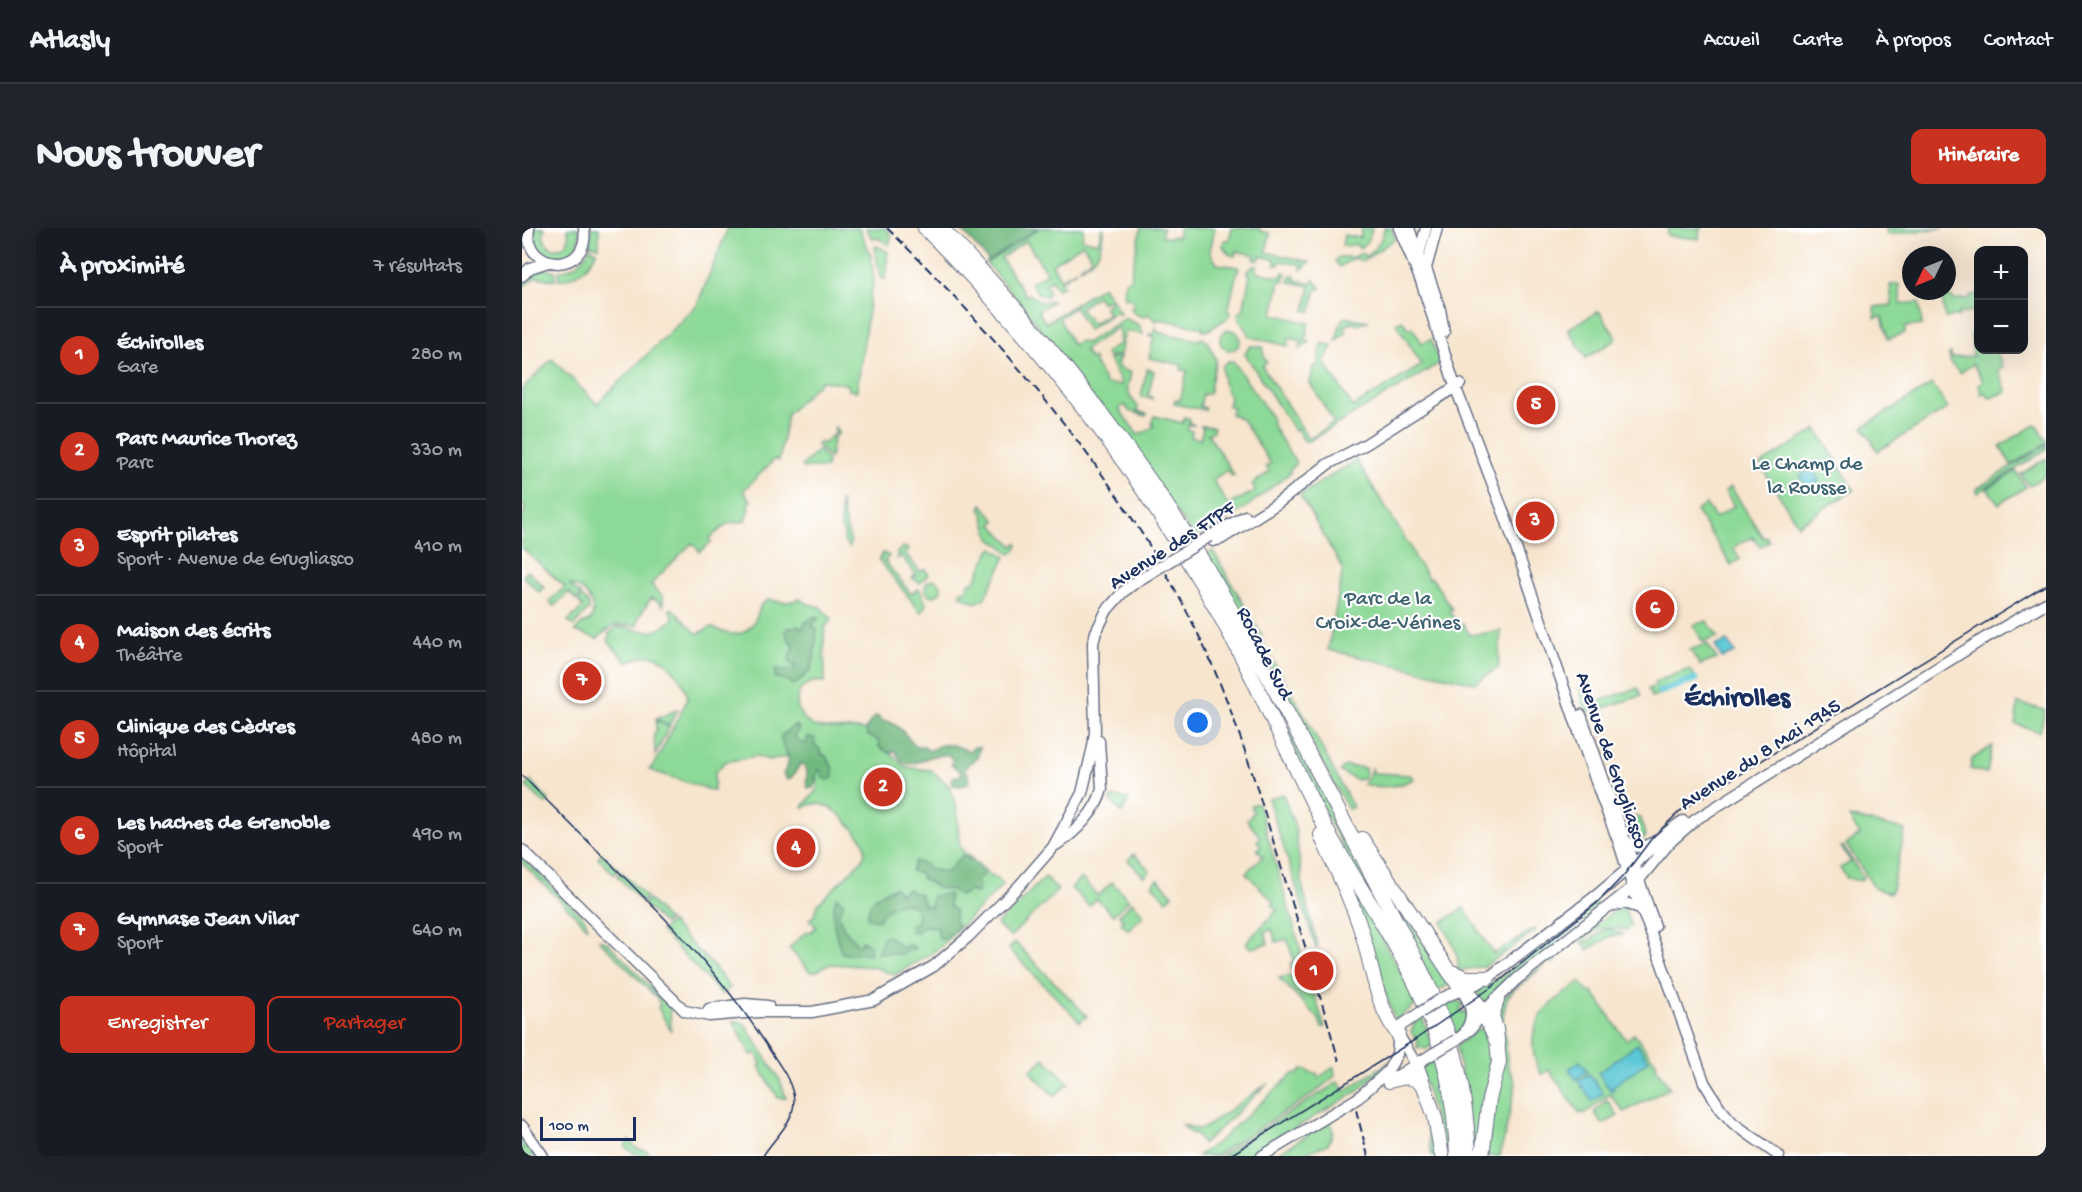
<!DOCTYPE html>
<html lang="fr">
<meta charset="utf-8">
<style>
:root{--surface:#171b24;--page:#20242c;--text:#f1f3f6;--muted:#9ea1a6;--line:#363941;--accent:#c8321e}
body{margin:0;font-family:"Gochi Hand",sans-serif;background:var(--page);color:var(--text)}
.controls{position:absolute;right:18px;top:18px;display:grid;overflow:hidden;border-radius:12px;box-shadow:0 6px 24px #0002}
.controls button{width:54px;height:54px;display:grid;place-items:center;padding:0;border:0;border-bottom:2px solid var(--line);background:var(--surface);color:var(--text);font:30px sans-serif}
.compass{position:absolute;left:1380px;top:18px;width:54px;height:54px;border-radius:50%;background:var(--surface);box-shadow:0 6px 24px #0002;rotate:227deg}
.scale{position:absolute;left:18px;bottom:15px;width:96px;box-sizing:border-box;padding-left:6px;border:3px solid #1b2f5e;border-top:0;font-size:16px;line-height:21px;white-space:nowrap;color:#1b2f5e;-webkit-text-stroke:4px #fff;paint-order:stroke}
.you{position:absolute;left:676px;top:495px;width:21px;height:21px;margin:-15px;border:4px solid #fff;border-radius:50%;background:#1a73e8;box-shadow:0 0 0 9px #1a73e833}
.badge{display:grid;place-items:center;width:39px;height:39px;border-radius:50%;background:var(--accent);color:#fff;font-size:20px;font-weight:700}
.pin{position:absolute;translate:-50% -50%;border:3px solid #fff;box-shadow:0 2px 6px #0006}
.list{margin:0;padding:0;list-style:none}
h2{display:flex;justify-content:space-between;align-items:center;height:78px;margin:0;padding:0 24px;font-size:26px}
h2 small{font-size:20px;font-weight:400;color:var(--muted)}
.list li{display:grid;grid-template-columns:39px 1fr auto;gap:18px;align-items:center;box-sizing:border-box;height:96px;padding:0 24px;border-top:2px solid var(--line)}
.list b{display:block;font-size:22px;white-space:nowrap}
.list p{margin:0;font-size:20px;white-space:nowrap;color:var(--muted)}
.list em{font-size:20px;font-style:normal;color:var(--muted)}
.actions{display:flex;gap:12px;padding:18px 24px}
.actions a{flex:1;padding:14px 0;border:2px solid var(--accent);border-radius:12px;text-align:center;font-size:21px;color:var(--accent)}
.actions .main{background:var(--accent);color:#fff}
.map{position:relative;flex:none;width:1524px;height:928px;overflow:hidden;border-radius:12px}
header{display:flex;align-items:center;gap:36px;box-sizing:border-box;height:84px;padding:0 30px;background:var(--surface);border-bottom:2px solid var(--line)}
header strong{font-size:28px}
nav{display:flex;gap:33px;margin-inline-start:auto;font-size:21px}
.intro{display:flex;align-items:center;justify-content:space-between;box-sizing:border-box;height:144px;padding:0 36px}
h1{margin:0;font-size:42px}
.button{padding:15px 27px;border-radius:12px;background:var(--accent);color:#fff;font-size:21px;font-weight:700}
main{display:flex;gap:36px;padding:0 36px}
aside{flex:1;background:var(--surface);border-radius:12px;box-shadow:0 6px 24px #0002}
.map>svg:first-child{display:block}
.green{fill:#8dd997;stroke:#54847a;stroke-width:1.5}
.forest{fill:#72b980;stroke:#46746f;stroke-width:1.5}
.water{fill:#5cc8d5;stroke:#3c7c9a;stroke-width:1.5}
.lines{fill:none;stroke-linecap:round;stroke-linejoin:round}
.canal{stroke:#5cc8d5;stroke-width:7}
.secondary-casing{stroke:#686f85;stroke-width:13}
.highway-casing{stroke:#686f85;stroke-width:16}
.secondary{stroke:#fff;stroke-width:10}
.highway{stroke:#fff;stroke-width:14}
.tram{stroke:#1b2f5e;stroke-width:1.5}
.rail{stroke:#1b2f5e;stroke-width:2;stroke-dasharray:9 4.5;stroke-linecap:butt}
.secondary-bridge-casing{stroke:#686f85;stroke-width:13;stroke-linecap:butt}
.secondary-bridge{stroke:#fff;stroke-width:10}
.labels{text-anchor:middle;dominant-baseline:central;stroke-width:4.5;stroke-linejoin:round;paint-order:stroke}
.park-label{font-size:21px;fill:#3d626f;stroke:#fff}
.street-label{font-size:21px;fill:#1b2f5e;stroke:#fff}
.district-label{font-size:27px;font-weight:bold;fill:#1b2f5e;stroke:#fff}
</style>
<header>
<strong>Atlasly</strong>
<nav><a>Accueil</a><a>Carte</a><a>À propos</a><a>Contact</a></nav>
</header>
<div class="intro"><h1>Nous trouver</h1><a class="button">Itinéraire</a></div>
<main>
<aside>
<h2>À proximité<small>7 résultats</small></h2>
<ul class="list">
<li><span class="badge">1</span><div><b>Échirolles</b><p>Gare</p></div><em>280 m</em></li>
<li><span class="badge">2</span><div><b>Parc Maurice Thorez</b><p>Parc</p></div><em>330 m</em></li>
<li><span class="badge">3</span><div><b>Esprit pilates</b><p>Sport · Avenue de Grugliasco</p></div><em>410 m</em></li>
<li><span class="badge">4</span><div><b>Maison des écrits</b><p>Théâtre</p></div><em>440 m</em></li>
<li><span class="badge">5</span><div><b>Clinique des Cèdres</b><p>Hôpital</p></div><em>480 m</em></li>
<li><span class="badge">6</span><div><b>Les haches de Grenoble</b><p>Sport</p></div><em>490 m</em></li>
<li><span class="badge">7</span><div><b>Gymnase Jean Vilar</b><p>Sport</p></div><em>640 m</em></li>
</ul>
<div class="actions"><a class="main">Enregistrer</a><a>Partager</a></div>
</aside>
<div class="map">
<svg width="1524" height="928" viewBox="0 0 1524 928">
<rect width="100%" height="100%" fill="#fff"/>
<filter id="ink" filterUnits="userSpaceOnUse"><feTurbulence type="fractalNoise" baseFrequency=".0167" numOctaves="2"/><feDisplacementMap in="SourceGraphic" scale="12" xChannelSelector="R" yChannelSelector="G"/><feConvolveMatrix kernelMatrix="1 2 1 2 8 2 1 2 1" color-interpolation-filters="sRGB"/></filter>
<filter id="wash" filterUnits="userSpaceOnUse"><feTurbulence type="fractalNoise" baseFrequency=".008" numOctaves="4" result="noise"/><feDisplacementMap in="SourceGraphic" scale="24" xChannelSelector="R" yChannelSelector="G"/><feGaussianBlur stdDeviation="1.35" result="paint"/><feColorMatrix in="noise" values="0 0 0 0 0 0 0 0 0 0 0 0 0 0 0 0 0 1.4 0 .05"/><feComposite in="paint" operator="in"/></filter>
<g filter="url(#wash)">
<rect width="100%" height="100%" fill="#f7e5ce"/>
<path class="green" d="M12,0H23C19,9 22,15 30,20C43,22 50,13 45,0H57C59,16 54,23 40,31L20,27L11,14Z
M69,0H77V19L68,17Z
M206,0H337L349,28L352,53L348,69L335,163L327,162L325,156L299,153L265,186L257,233L253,231L221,263L229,273L225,277L227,280L223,293L205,296L188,310L189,314L178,324L170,315L129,356L141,369V379L139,375L129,370L117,389L115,398C94,395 90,396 75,411L53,403L61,395L62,396L66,393L67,394C77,381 65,359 48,357L59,367L54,372L47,364L32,378L27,373L43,359L0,320V292L3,281L0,272V161L30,131L75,176L175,77Z
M344,0H363L370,7L367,17L358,11L350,10Z
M517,0H562L560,11L576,15L580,0L582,1C577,25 580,26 559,40L558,39L570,30L561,16L530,36L539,51L556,41L538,54L541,58L535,61L529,52L523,56L527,63L525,68L517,67L509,55L525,45L504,13L479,30L504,68L507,66L519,74L531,73L516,83L524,95L581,58L589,71L580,75L575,68L558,80L570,96L586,86L583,79L590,72L598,85L596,86L594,83L566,102L553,79L537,90L551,117L558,113L564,115L603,90L617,97L621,106L603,103L598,127L585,128L583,125L598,115L596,99L562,122L569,132L572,130V134L584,156L600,157L586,130L598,129L595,136L597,140L609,145L605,162L607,163V167L616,179L615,183L625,186L624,188L607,183L603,177L597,181L616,207L620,204L622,205L632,198L630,195L632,188L661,195L662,189L667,190V195L673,197H666V202L670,203L669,209L678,211L681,200L679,198L692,199L691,203L686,206L712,247L710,248L705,242L691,252L706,277L734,263L730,256L747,244L744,238L749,236L720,191L709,186L711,179L706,178L708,169L701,155L700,138L706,133H711L748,187L752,200L774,235L767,244L768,245L722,281L673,309L502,79L464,35Z
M619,0H641L639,8L649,10L650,8L655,9L657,0H693L688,23L695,36L716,39L717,42L715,44L706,83L709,84L706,90L685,103H681V100L638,91L634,93L626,86L622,89L613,86L609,80L613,77L607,69L603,71L602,66L604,52L608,51Z
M710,0H738V3L748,5L744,24L788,34L779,42L780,37L758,33L757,37H753L754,32L738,28L736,33L732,32L733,27L714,23L713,28L707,26L701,18L702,12H707Z
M840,0H850C849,9 845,16 837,20L834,16L826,19L820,18L822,7L838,10Z
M862,0H870L873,11L841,33L831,30L818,39L813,33L817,29H832L840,25L843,29C854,22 860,13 862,0Z
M1147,0H1182H1178L1177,11L1147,8L1145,6Z
M1364,0H1422L1365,7Z
M355,18L366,24L363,51L358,50L353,19Z
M67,20L75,23C67,40 55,50 36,52L37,43C51,41 61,34 67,20Z
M732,38H735V44L759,49L761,44L764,45L763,53H758L751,86L787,95L783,113L788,114L778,121L780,113L767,110L766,118L729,109L717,92L716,85L721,83L728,47L725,44Z
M22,41L33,43V52L14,49L0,59V53L10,43Z
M769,47H773V52L790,56L791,51L799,60V61H794L789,83H783L788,58L767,54Z
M1377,56L1379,76L1397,74L1400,97L1383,99V105L1366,111L1360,88L1353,90L1352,79L1370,77L1368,57Z
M1456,66V86L1452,87L1451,83L1437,85V88L1423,90L1420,70L1430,69L1431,72L1449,70V67Z
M1077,83L1095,111L1064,130L1046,101Z
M822,89L847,93L834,97L832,93L822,99L824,104L814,113L818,97Z
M880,92L886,101L890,99L900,115L909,111L918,135L787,213H782L775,201L772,202L723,126L728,118L741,119L742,130L745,134L740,138L787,211L812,194L788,155L791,138H795L800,115L810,118L802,134L831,179L900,137L874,95Z
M634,100L636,104L675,112L680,110L685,113L694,131L687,166H681L678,178L683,180V182L652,176L653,172L658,173L665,143L659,142L660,137L627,130L632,109L627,108V106H632Z
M698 112a10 10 0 1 1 20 0a10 10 0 1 1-20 0Z
M1456,105V122H1474L1481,139L1476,142L1485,164L1467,170L1463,164L1459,167L1457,156L1461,153L1451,136L1438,145C1430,135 1430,143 1427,126L1429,125V130L1451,128L1449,106Z
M625,141L632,143L626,168L630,169V171L619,169Z
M1410,156L1426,180L1356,223L1341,199Z
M1514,196L1524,212V216L1489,237L1478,218Z
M313,199L316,203V207H312L308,230L295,217L298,214L301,216L314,204L312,200Z
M1295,201L1332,262L1276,297L1238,237Z
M1524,217V222L1456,265L1454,261Z
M296,222L305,231L304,240H282L280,238Z
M1524,230V247L1507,258L1499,246Z
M834,232L889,320L893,330L907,351L910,350L930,381L927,383L937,398L941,396L948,407L979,403L976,440L953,455L806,422L821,341L778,267Z
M1494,243L1504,259L1477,276L1465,261Z
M1209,259L1241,310L1244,308L1247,313L1238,319L1231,309L1216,316L1212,321L1218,331L1209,337L1174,283L1184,276L1193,290L1212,278L1203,263Z
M318,272L324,298L329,314L327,319L322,313V304L319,301Z
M460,276L474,293L470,296L491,318L495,315L496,317L493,323L488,326L479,317L468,311L460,283L458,281Z
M650,292L696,369L891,735L847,669Z
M381,319L387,322L383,325L398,344L402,341L407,346L398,355L390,350L394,347L379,328L375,331V324Z
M471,320L484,329L462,371L453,375L438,367L439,363L443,364L448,354L452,355L468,322Z
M691,323L739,406L740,415L782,486L831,579L826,581L745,433L683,327Z
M361,325L367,328L363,333L389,366L396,361L398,362L404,376L399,385L357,332Z
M6,343L22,359L17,364L1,348Z
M403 360a8 8 0 1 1 16 0a8 8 0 1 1-16 0Z
M60,369L66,375L67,381L52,398L46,393L61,379L56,373Z
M247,371C258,376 267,374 278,371L286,376L298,379L310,391L304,398L302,406L303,454C270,449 268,484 288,496C300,504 330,499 345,502L381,537L388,540L409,542L427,558L435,581L437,614L439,621L468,647L476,650L481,657L416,721L373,747L351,739L310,736L303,738L296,743L288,744L267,720L285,703L287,705L294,699L287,691L291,689L297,675L340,632C344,625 344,618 340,611C327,596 304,564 282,580L281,579C284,573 290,569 293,564C302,546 281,537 269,528L247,532L234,528L203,534L193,545L192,563L127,542L133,535L165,472C167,458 146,432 132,428C124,426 113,431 105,435L86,413L87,405L96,399C122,400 128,413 151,391V387L147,383L150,380L175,406L189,399C203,405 219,412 230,397C234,391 237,386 238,378Z
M1185,393L1196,409L1181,414L1171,397Z
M1185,416L1195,431L1178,437L1168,422Z
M1168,441L1175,452L1129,469L1126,461L1134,458L1132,454Z
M1062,457L1067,460L1071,475L1116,460L1119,468L1065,485L1057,461Z
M1496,475L1523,482L1518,504L1493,496Z
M156,481L147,498L134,491Z
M134,492L147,499L133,527L132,505L134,504Z
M1470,518L1465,545L1448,541L1450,531Z
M824,538L843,540L844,547L840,551L835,552L818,544L820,540Z
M849,540L852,545L889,547L892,551C877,559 858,561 841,556L847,549Z
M9,553L27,572L23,576L4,558Z
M761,566L773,599L781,661L796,720H794L746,571Z
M591,569L607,571L600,585L588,572Z
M736,575L779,723L778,724L803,799L800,800L797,791L757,750L772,747L769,735L772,733L765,711L754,714L750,701L743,704L746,716L729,720L724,715L755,682L750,677L752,674L724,645L741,628L735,622L739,618L735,613L738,609L725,592L731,585L729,577Z
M1100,583H1102L1111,589L1119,590L1123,608L1119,614L1110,610Z
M1327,589L1383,602L1369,665L1353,661L1324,616L1338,607Z
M1321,618L1341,650L1338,653L1325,650L1318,640L1329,634L1319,619Z
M80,625L97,642L92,646L76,630Z
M612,626L628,643L622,649L606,632Z
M0,628L63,691L66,700L0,635Z
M851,637L928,756L914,764Z
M819,638L896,775L873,793Z
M99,644L124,669L120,674L95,648Z
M523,649L536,662L488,709L475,696Z
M559,650L576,668L590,654L607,672L591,687L575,671L567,678L549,660Z
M636,651L651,667L645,672L630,657Z
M126,671L146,692L142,696L121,676Z
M610,674L622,687L606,702L599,695L602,692L597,687Z
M1074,674L1079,679L963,776L954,763L972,754Z
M1101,679L1103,681L1109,698L1104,702C1089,698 1066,699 1061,716L1057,712L1068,703L1069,700L1092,683Z
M942,680L972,726L1012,701L1014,702L964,738L935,743C940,728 926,708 920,694Z
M148,694L193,740L208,760L200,767L139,703Z
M1083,702H1090L1101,706V707L1088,708L1065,722L1063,715Z
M77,712L85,714L148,779L149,803L136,780L138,778L135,770Z
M493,714L565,788L558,794L487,721Z
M1032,727L1035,731L1032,736L1028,733L992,762L985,770L983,778L981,790L986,838L994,856L978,928H964L971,873L973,776Z
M1058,754L1067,765L1071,764L1104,812L1112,806L1135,836L1133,838L1148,860L1102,884L1088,866L1062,886L1060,884L1058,886L1027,842L1020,847C1014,837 1012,831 1011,820C1008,786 1034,772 1058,754Z
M931,771L942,776L938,780L941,785L946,782L947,787L939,803L933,806L921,775Z
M900,788L910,818L904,821L894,819L897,815L889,804L893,794Z
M211,793L221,795L226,801L258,852L264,870H256L237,838L239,836L234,825L229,827Z
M963,800L972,823L956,928H953L934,818L957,801Z
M522,830L547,855L532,868L508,843Z
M916,830L924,875L928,928H922L899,840Z
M869,833L836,863L726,928H698L816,854L823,863Z
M812,839L813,848L791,866L693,928H676L698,912L772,845L774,847L782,841L790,845H795L796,850Z
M889,854C906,873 910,904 914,928H910L905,901Z
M746,855L681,916L673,905L670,906L659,896L675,901L682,900Z
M1085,872L1096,888L1081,896L1072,884Z
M809,893L811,905L806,916L776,928H751Z
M0,905L17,928H0Z
M107,912L115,921L125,923L128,928C117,928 110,927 103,918Z"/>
<path class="forest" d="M438,0H517L467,33Z
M293,388L297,390L290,397L295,402L292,431L288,443L274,456H269L266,453L253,449L254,440L262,443L274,440L272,437L269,436L267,430L272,417L267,412L263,403L266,400L276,398L280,401L283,395Z
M355,488L360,493C376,492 384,509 395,520L400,518L408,523C421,513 432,516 446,523L453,519H458L455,530L446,536L442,543L446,546L447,554L440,558L431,557L429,552L431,549L440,547L436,541L429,537L431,532L427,527C420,527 414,527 408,529C391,536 382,543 373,522L367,525L357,519V513L345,507L344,501L350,491Z
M273,497L277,499L273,510L281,516L284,515L286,509L292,510L293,518L297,520L300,527H303L311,540V549L307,552L301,550L300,544L297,542C293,547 294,554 291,560H286C281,548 291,546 279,535L270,549L265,552L261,546C274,525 260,527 259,508Z
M441,627L454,635L462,645L461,648L454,652L457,658L455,665L447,663L438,668L430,662L414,660L412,657L400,651L399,646L389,643L393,633L405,637L406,641L425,644Z
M373,659L378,666L385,661L392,665L398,666L402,677L409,679L410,668L427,666V678L433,682V694L437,697L421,712L417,709L415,699L402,698L395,704L389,703L388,697L395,694C401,667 365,672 357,692L345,690C347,671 356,666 373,659Z
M315,669L322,676L316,686L321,699L337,718L340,713L348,717V725L323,726L319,724C314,706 307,687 315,669Z
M362,708L368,709L381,720L386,716L393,720L379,726L355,725Z"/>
<path class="water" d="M1290,241L1297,253L1285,260L1278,248Z
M1206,413L1213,425L1200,430L1193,418Z
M1115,816L1127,832L1090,859L1092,861L1089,863L1076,845Z
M1058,833L1065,843L1054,851L1047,841Z
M1067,846L1081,865L1070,873L1056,853Z"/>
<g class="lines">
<path class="canal" d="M1138,464L1173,451"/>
</g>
</g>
<g filter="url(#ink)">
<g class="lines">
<defs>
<path id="secondary" d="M7,0C0,45 69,48 62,0
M877,0L899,53L933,158L983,288L1079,568L1097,615L1113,666L1126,697L1182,854L1198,880L1211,895L1257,928
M887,0L906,57
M915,0L904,40L918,81L922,104
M897,26L904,0
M0,48L8,40L26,34
M688,308L723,288
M691,313L699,311L756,275L806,236L844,216L938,156
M1059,487L1133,698
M1104,613C1123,631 1143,603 1161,593
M534,617C553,605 575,583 580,561L577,513
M0,622L163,783L187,788L236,784H290L352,772L412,738L446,709L497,658L531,619L560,565L571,519L573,504L571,415L574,404L585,382L601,364L614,354
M1088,678L1103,675L1118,680
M942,766C950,779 952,789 944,802
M919,771C934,763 951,759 966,750L1075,667L1148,605
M187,781L223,776L246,778
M876,806L894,836
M934,812L949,801L965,780L995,751L1111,659L1148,614L1173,592L1463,410L1524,375
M872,850L912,825
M836,870L866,843L875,826L877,802L880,797L899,784
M0,898L21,928
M740,928L798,893"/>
<path id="highway" d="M403,0C501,99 592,208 663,328C687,367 709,406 729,447C754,497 777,549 803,599C834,656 873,710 900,770C922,820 933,873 935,928
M419,0C514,97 599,204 672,319C725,405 771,496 818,586C837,623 857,660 876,697C897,737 918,777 931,821C941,856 945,892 947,928
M799,607C812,638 829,669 839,702C851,738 852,774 876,806
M840,611L926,742L939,761L948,766L955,775L963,788L976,817
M927,743L944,750H966
M894,836L913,889L920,928
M867,853C882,849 892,846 902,859
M960,928L967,871L977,834L974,801L970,788L975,772"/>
</defs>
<use href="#secondary" class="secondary-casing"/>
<use href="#highway" class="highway-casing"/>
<use href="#secondary" class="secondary"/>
<use href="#highway" class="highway"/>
<path class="tram" d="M0,547C85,636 184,718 249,824C259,839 271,855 272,873C272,895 251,911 241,928
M707,928L894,811L970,759L1074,676L1102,647L1130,610L1158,583L1524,357"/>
<path class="rail" d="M365,0C489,121 618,273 688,432C715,493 734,556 753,619C775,690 796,762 817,833
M834,882L846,928"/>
<defs>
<path id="secondary-bridge" d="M614,354L688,308
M899,784L919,771
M912,825L934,812
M798,893L836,870"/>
</defs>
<use href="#secondary-bridge" class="secondary-bridge-casing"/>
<use href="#secondary-bridge" class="secondary-bridge"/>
</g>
</g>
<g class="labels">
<g class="park-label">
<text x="1285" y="237">Le Champ de<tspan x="1285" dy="24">la Rousse</tspan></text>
<text x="866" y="372">Parc de la<tspan x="866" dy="24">Croix-de-Vérines</tspan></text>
</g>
<g class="street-label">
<text transform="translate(651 319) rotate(-33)">Avenue des FTPF</text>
<text transform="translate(741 426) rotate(63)">Rocade Sud</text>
<text transform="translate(1239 528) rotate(-33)">Avenue du 8 Mai 1945</text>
<text transform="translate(1088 533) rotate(71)">Avenue de Grugliasco</text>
</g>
<g class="district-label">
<text x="1215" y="472">Échirolles</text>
</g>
</g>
</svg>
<div class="controls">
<button>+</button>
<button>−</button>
</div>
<svg class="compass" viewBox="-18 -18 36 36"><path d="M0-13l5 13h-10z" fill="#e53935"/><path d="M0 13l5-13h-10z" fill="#9ea1a6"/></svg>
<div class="scale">100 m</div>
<div class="you"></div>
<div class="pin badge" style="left:792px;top:743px">1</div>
<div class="pin badge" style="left:361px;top:559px">2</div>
<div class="pin badge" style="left:1013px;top:293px">3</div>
<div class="pin badge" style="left:274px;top:620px">4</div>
<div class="pin badge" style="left:1014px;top:177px">5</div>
<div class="pin badge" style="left:1133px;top:381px">6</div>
<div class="pin badge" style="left:60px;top:453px">7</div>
</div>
</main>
